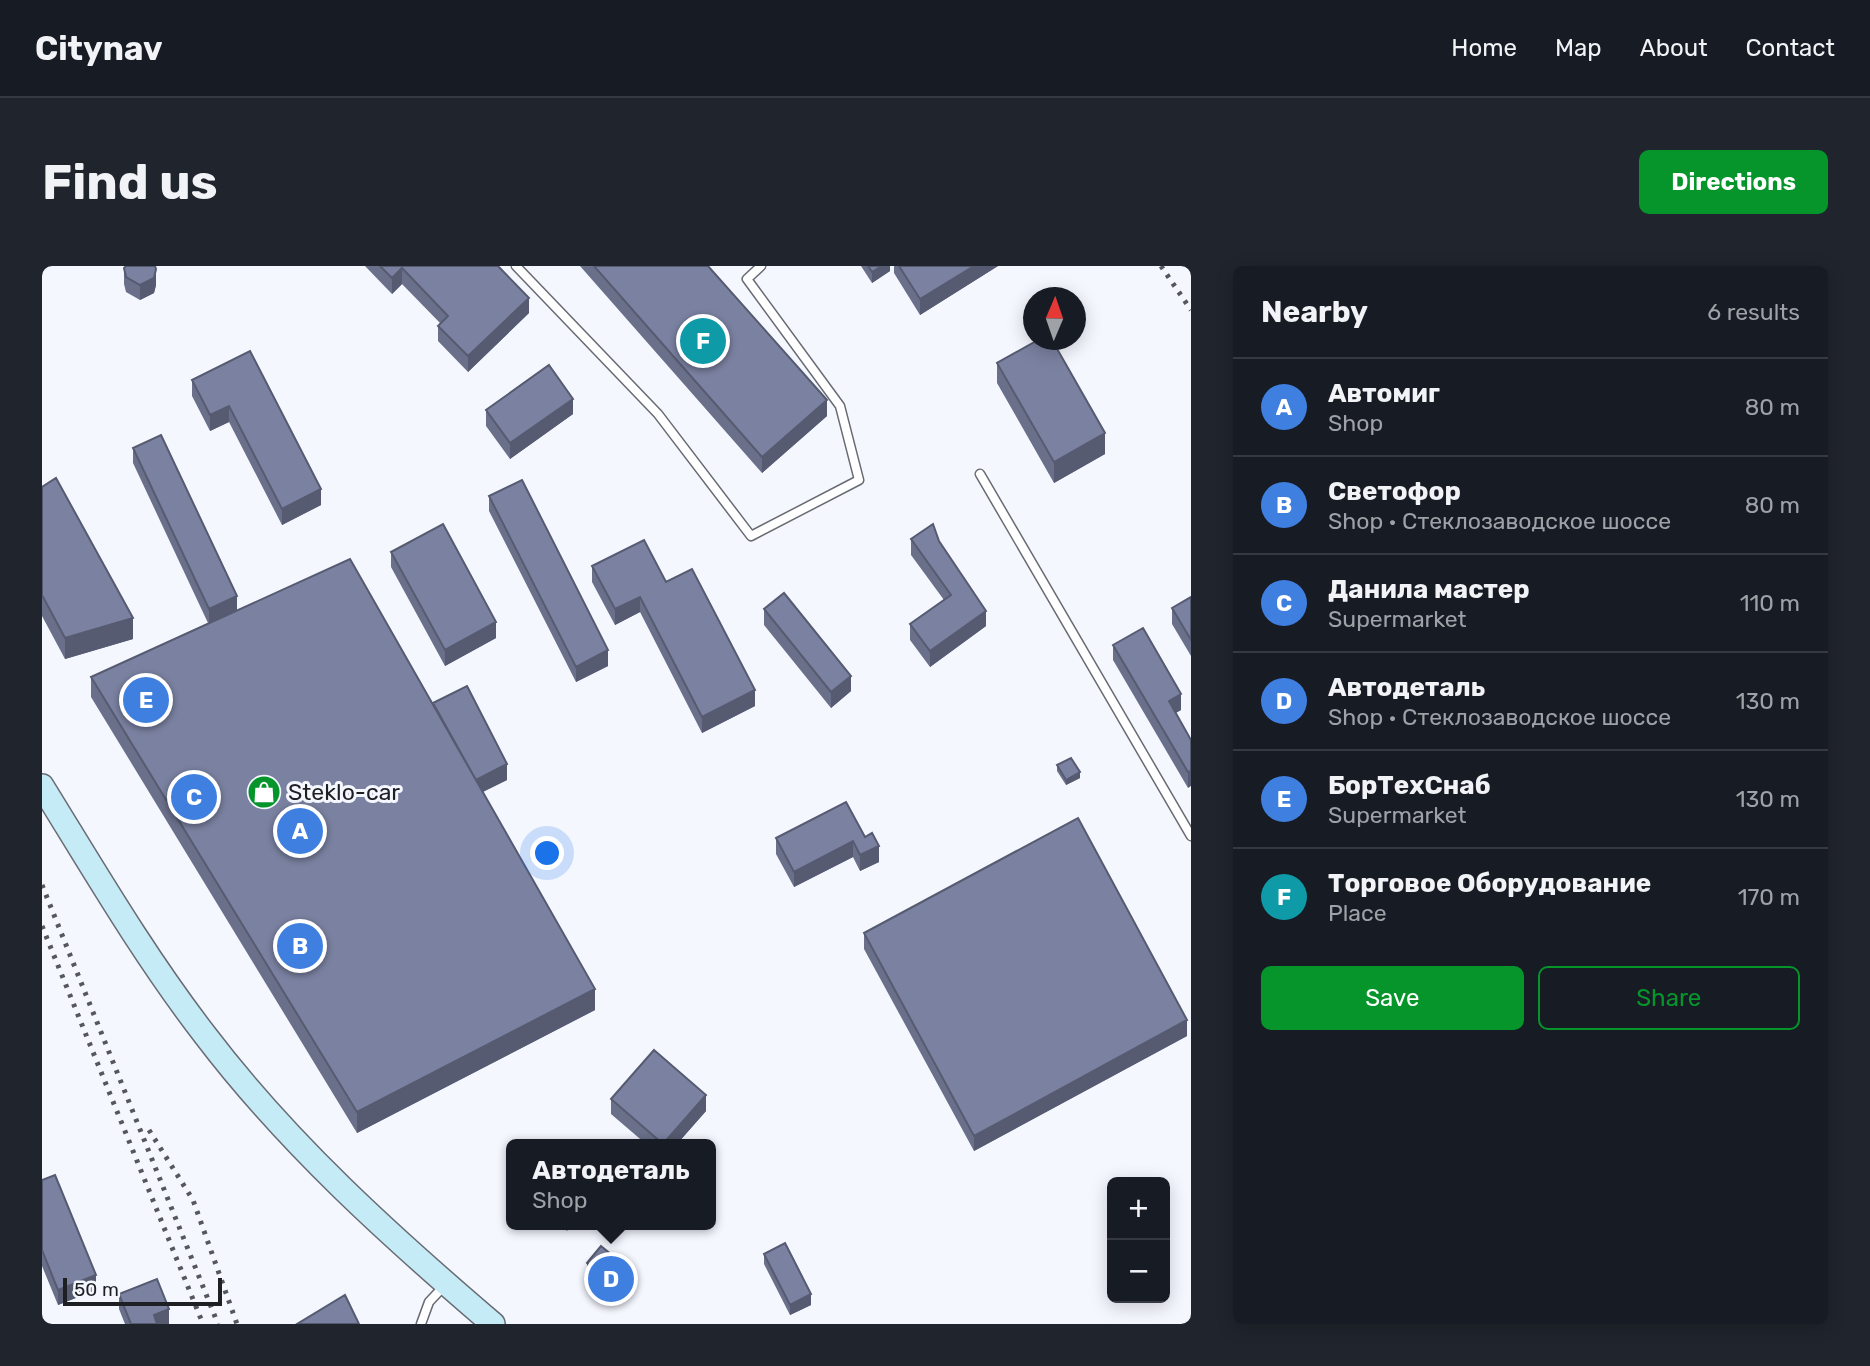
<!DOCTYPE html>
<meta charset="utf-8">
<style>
:root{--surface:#171b24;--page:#20242c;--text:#f1f3f6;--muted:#9ea1a6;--line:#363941;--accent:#06952b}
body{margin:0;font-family:Rubik,sans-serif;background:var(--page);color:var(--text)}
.controls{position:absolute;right:21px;bottom:21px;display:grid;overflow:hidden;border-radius:10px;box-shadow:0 4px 18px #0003}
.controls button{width:63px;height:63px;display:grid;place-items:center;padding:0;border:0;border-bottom:2px solid var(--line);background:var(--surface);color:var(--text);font:35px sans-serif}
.compass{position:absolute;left:981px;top:21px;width:63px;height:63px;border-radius:50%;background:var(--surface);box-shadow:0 4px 18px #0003;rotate:2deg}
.scale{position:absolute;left:21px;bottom:18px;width:159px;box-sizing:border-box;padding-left:7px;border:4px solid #1e1f23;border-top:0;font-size:19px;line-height:24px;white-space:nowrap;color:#1e1f23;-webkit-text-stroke:5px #f5f7ff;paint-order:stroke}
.you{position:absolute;left:506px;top:588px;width:24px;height:24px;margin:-18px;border:5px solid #fff;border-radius:50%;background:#1a73e8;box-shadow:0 0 0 10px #1a73e833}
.badge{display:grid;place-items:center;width:46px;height:46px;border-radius:50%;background:var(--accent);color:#fff;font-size:23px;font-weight:700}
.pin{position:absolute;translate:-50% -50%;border:4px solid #fff;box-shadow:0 2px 7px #0006}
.popup{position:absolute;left:464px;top:873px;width:210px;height:91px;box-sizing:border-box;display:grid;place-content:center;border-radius:10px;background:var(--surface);filter:drop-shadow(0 2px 5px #0005);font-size:23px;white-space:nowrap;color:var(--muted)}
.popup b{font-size:26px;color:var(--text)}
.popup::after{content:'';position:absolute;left:50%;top:100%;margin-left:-14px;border:14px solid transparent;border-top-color:var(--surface)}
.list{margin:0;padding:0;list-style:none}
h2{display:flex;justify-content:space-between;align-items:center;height:91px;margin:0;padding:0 28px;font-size:30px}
h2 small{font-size:23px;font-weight:400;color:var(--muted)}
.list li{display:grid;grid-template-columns:46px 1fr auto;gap:21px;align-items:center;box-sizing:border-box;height:98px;padding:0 28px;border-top:2px solid var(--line)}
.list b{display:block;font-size:26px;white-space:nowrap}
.list p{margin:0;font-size:23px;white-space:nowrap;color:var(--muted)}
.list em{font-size:23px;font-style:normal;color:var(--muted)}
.actions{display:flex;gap:14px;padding:21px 28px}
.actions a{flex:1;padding:16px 0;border:2px solid var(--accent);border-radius:10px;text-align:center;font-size:24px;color:var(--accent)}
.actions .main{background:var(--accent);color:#fff}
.map{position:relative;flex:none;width:1149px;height:1058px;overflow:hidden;border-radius:10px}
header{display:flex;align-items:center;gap:42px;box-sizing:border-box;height:98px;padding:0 35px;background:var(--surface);border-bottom:2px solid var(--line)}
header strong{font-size:33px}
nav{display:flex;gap:38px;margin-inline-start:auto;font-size:24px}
.intro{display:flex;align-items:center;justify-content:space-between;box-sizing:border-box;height:168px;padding:0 42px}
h1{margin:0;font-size:49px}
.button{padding:18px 32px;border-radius:10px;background:var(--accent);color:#fff;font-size:24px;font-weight:700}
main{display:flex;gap:42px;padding:0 42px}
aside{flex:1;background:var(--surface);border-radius:10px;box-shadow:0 4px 18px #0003}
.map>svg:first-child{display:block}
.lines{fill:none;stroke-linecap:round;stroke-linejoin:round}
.lane-casing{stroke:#696b73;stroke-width:11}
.secondary-casing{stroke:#696b73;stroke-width:26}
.lane{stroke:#fff;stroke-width:8}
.secondary{stroke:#c4ebf6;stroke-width:23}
.rail{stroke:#56575d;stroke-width:5;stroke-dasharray:3.5 7;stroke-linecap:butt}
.wall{fill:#6a708a}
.shaded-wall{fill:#565b71}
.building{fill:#7b82a1;stroke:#565b71;stroke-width:2}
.labels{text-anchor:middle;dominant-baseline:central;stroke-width:6;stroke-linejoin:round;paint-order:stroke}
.poi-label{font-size:23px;fill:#1e1f23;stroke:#f5f7ff;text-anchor:start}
</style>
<header>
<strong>Citynav</strong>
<nav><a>Home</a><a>Map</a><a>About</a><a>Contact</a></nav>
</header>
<div class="intro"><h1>Find us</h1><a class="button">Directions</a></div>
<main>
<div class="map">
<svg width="1149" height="1058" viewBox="0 0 1149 1058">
<rect width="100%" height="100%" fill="#f5f7ff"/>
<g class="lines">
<defs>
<path id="lane" d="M474,0L616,148L709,270L817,214L798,140L705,13L719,0
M938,208L1149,570
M379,1058L387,1036L402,1020"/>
<path id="secondary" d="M0,520C52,604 102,690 163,769C245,877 348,970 451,1058"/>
</defs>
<use href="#lane" class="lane-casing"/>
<use href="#secondary" class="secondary-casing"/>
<use href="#lane" class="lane"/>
<use href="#secondary" class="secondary"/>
<path class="rail" d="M1119,0L1149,44
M0,619L176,1058
M0,660L161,1058
M107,864L151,934L195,1058"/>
</g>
<path class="wall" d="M323,0H456L487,47L426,106L396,75V60L398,57L360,18L350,28Z
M538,0H666L785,150L720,207Z
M819,0H848V5L830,17Z
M852,0H956L878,49L852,7Z
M82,2L114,19L112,27L98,34L84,26L82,18Z
M208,85L279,239L240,259L187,156L168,165L150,130V114Z
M955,97L1063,188L1012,217L955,117Z
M444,144L531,148L468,193L444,160Z
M91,182L195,344L391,439L465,514L441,526L553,744L315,867L49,431V411L166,357L91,197Z
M0,221L91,373L23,393L0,350Z
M447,230L566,400L534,416L447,245Z
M869,273L944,360L888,401L868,374V358L902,334L869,289Z
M349,286L454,372L403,400L349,301Z
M550,300L624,316L713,440L660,467L598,346L573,359L550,316Z
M1149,331V390L1130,358V342Z
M722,343L809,425L789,442L722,359Z
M1071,379L1139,444L1133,447L1149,474L1146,522L1071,394Z
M1015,499L1038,512L1024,519L1015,505Z
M823,571L837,596L818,605L811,591L752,621L734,588V572Z
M822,667L1145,770L932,885L822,683Z
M569,833L664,845L635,878H604L569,848Z
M0,914L54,1024L16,1039L0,1000Z
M518,959H529L525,965Z
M722,988L769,1039L748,1049L722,998Z
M545,997L593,1019L578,1036L545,1008Z
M77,1028L127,1058H83L77,1043Z"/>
<path class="shaded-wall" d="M840,0H848V5L830,17V6Z
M932,0H956L878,49V33Z
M360,2V18L350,28V12Z
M114,3V19L112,27L98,34V19Z
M487,32V47L426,106V90Z
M531,133V148L468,193V177Z
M785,134V150L720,207V191Z
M187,140V156L168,165V149Z
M1063,167V188L1012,217V196Z
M279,223V239L240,259V243Z
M195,330V346L167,359V343Z
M598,331V346L573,359V343Z
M944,345V360L888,401V385Z
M91,352V373L23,393V372Z
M454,356V372L403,400V384Z
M566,384V400L534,416V401Z
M809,410V425L789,442V426Z
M713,424V440L660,467V451Z
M1139,428V444L1127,451V435Z
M465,498V514L432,530V515Z
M1149,505V520L1146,522V506Z
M1038,506V512L1024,519V514Z
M811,575V591L752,621V606Z
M837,580V596L818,605V589Z
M553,723V744L315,867V846Z
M1145,754V770L932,885V870Z
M664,829V845L635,878H621Z
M593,1008V1019L578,1036V1025Z
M54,1009V1024L16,1039V1024Z
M769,1028V1039L748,1049V1039Z
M127,1043V1058H112V1049Z"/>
<path class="building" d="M84,0H113L114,3L112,12L98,19L84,11L82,2Z
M338,0H456L487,32L426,90L396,60L406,50L360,2L350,12Z
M552,0H666L785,134L720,191Z
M826,0H840L830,6Z
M857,0H932L878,33Z
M996,74H1010L1063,167L1012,196L955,97Z
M208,85L279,223L240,243L187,140L168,149L150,114Z
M507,99L531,133L468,177L444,144Z
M119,169L195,330L167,343L91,182Z
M14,212L91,352L23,372L0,329V221Z
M480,214L566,384L534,401L447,230Z
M401,258L454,356L403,384L349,286Z
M891,258L897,275L944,345L888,385L868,358L909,329L869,273Z
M602,274L624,316L650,303L713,424L660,451L598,331L573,343L550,300Z
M308,293L553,723L315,846L49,411Z
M742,327L809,410L789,426L722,343Z
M1149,331V374L1130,342Z
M1101,362L1139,428L1127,435L1149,474V505L1146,506L1071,379Z
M425,420L465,498L434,514L391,437Z
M1029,492L1038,506L1024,514L1015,499Z
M804,536L823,571L830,567L837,580L818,589L811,575L752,606L734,572Z
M1036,552L1145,754L932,870L822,667Z
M612,784L664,829L621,878L569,833Z
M13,909L54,1009L16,1024L0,984V914Z
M743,977L769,1028L748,1039L722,988Z
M559,980L593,1008L578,1025L545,997Z
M115,1013L127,1043L112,1049L115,1058H88H89L77,1028Z
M303,1029L317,1058H255Z"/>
<defs>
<symbol id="shop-disc" viewBox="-11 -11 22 22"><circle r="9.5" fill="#06952b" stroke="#f5f7ff"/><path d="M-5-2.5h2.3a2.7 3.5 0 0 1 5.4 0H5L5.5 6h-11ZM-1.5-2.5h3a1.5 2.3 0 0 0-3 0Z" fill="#fff"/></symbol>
</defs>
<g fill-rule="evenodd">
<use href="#shop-disc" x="203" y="507" width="38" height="38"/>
</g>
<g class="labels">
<g class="poi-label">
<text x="246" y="526">Steklo-car</text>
</g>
</g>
</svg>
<div class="controls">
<button>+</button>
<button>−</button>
</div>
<svg class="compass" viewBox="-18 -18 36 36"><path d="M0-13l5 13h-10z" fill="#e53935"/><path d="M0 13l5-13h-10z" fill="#9ea1a6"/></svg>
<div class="scale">50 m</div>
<div class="you"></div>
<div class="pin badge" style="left:258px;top:565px;background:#3f7fe0">A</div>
<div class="pin badge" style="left:258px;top:680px;background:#3f7fe0">B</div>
<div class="pin badge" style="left:152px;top:531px;background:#3f7fe0">C</div>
<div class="pin badge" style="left:569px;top:1013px;background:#3f7fe0">D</div>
<div class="popup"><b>Автодеталь</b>Shop</div>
<div class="pin badge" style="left:104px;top:434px;background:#3f7fe0">E</div>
<div class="pin badge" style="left:661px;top:75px;background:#0f9aa8">F</div>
</div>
<aside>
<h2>Nearby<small>6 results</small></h2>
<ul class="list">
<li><span class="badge" style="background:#3f7fe0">A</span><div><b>Автомиг</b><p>Shop</p></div><em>80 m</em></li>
<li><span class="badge" style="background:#3f7fe0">B</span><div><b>Светофор</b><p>Shop · Стеклозаводское шоссе</p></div><em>80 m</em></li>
<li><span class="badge" style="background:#3f7fe0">C</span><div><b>Данила мастер</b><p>Supermarket</p></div><em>110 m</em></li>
<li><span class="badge" style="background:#3f7fe0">D</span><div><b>Автодеталь</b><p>Shop · Стеклозаводское шоссе</p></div><em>130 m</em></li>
<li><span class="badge" style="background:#3f7fe0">E</span><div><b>БорТехСнаб</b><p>Supermarket</p></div><em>130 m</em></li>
<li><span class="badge" style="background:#0f9aa8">F</span><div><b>Торговое Оборудование</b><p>Place</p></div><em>170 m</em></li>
</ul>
<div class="actions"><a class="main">Save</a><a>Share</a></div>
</aside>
</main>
